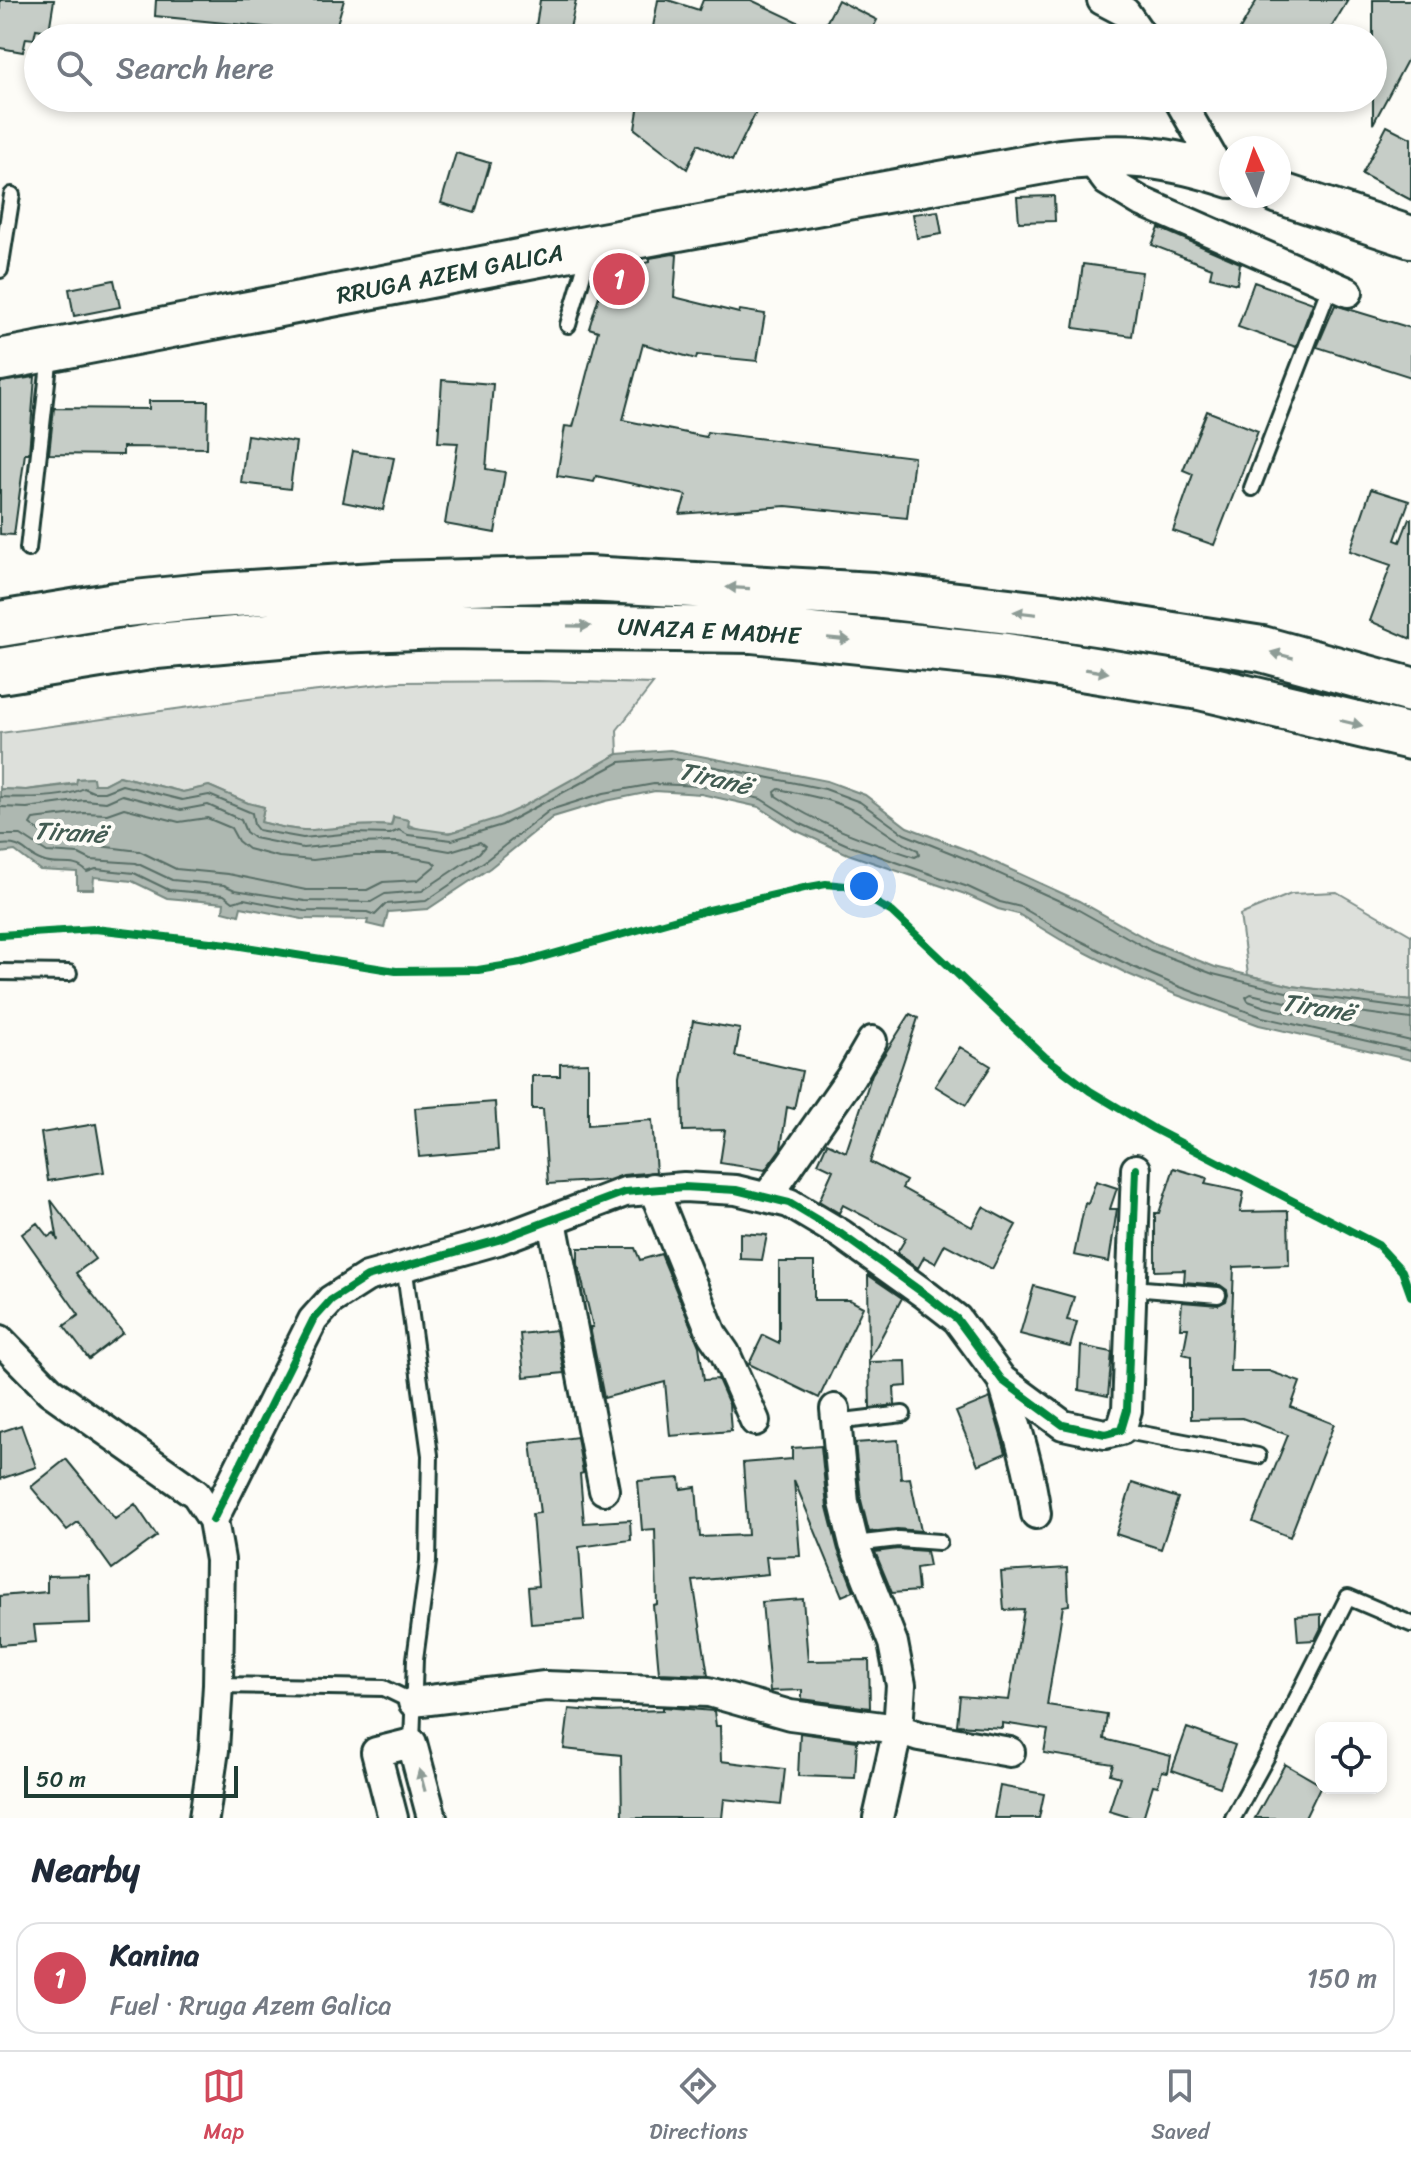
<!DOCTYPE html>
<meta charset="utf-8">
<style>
:root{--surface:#fff;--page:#f2f2f3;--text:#1f2937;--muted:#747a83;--line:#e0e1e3;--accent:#d1495b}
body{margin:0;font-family:Sriracha,sans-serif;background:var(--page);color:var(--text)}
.controls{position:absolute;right:24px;bottom:24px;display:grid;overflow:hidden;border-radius:16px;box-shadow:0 4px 12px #0003}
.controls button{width:72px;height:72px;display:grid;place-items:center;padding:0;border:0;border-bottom:2px solid var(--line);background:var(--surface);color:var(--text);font:40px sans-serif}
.compass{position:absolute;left:1219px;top:136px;width:72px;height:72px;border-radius:50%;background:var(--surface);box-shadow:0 4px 12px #0003;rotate:357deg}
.scale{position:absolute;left:24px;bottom:20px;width:214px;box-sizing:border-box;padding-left:8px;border:4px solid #1f3d34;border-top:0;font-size:22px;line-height:28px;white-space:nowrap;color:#1f3d34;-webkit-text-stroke:6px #fdfcf7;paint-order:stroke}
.you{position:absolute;left:864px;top:886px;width:28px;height:28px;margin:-20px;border:6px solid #fff;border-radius:50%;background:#1a73e8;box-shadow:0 0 0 12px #1a73e833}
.badge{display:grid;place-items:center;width:52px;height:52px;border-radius:50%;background:var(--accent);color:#fff;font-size:26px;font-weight:700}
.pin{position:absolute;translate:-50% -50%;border:4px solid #fff;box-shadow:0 2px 8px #0006}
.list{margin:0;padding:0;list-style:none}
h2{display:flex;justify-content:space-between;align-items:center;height:104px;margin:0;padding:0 32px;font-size:34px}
h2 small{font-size:26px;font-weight:400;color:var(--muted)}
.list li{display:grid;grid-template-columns:52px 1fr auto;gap:24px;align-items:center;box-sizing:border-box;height:112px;margin:0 16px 16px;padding:0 16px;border:2px solid var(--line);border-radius:24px}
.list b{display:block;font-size:30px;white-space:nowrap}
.list p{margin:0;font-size:26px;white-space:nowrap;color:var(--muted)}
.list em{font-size:26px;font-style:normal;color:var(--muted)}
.icon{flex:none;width:44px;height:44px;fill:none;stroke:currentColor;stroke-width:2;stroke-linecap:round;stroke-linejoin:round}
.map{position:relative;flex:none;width:1411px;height:1818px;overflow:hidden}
.search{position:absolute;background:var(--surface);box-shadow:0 4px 12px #0003;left:24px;right:24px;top:24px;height:88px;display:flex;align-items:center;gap:20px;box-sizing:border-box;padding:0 28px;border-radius:44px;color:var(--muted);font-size:30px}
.sheet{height:232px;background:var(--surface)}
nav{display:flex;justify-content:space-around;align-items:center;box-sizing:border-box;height:112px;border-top:2px solid var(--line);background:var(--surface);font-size:22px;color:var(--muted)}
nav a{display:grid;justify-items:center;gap:4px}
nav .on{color:var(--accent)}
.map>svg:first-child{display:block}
.green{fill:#dde0db;stroke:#7e8e88;stroke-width:2}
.water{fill:#aeb8b1;stroke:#75877f;stroke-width:2}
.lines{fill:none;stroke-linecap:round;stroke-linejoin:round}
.shore{stroke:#586e66;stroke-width:2}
.building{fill:#c6cdc7;stroke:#1f3d34;stroke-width:2}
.lane-casing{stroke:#1f3d34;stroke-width:20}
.street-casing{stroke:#1f3d34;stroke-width:34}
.secondary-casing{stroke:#1f3d34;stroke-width:46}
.highway-casing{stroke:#1f3d34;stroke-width:50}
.lane{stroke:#fdfcf7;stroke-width:14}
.street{stroke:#fdfcf7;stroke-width:28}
.secondary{stroke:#fdfcf7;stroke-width:40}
.highway{stroke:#fdfcf7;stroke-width:44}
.cycleway-casing{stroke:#fdfcf7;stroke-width:13}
.cycleway{stroke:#00873e;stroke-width:8}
.oneway{fill:#8e9c96}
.labels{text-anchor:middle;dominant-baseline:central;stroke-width:8;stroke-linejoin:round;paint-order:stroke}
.street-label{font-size:24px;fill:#1f3d34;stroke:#fdfcf7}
.water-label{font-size:26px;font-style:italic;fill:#435c53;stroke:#fdfcf7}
</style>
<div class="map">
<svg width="1411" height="1818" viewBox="0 0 1411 1818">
<rect width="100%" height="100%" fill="#fdfcf7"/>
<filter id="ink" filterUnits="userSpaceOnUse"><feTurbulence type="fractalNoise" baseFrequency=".0125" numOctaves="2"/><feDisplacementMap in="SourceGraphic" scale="16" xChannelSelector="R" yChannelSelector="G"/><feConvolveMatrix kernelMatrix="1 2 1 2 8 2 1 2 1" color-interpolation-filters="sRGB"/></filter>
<g filter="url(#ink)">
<path class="green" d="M539,681L653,684L617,730L618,754C570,780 505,825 451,832C433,835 409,827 393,817L391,826C364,823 340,829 313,830C295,831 277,826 261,822L264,807L248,803L209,786L183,792L120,776L104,784L93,785V778L77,779V783L26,790L0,789V733L256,698L398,682Z
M1337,892L1411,935V1001L1292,986L1248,975L1240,915L1291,894Z"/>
<path class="water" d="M670,750L827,781L865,795L907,827L972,852L1079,901L1154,943L1215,967L1292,986L1411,1001V1060L1259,1025L1177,995L1128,974L1061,940L1018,914L998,909L965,894L848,854L795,830L759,807L701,794L655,791L606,801L553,817L490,868L428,909L388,912L384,928L367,924L368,920L302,919L241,907L239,915L223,911L224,903L167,898L132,881L94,877L93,889H77V872L40,870L15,851L0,853V789L26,790L76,784L77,779L93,778L94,784H104L119,776L183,792L209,786L248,803L264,807L261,822C277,826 295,831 313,830C340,829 363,823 391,826L394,817L409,820L408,827L450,833L498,818L522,807L618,754Z"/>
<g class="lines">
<path class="shore" d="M779,789C805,795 835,799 858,813C879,826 895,841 918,850L919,855L915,857C866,841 819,825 776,796L775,792Z
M0,797C23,798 65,799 84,788L93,792H104L122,785L182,800L209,795L252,813L254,825L258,830L303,838L352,833L390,834L399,830L408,835L452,840L502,825L620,762L670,758L825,789L860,802L904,834L969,860L1075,908L1150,950L1213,974L1290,993L1411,1009
M0,807L27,808L84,800L106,802L122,795L181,810L208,805L241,820L246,832L254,838L303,848L353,843L398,842L450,851L480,842L485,846L479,853L422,891L385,894L371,902L305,901L235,890L224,885L172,880L136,863L91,860L79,854L47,852L21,835H0
M124,808L179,822L207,818L231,828L238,841L248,849L279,857L313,860L355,855H397L432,861L436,865L418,880L383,882L367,890H306L228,874L176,869L139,851L51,840L30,824L33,819L84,813L107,814Z
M0,845C25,842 23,854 42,861C58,868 74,858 87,872L96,869L134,873L169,890L224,895L233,902L244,899L304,911L367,912L375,915L386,904L426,901L485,861L550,810L604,793L654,784L703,786L761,799L799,823L850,846L968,887L1000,902L1021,907L1065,933L1131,966L1180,987L1262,1017L1411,1051
M1411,1019L1290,1003L1251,994L1246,997L1248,1001L1265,1007L1411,1041"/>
</g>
<path class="building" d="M0,0H54L49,31L36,29L34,39L26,38L23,52L0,48Z
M156,0H344L334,34L155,16Z
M540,0H576L568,38L535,32Z
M658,0H668L699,10L703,0H751L821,33L838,0L877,20L868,38H651Z
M1257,0H1348L1325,38H1235Z
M1373,0H1411V53L1373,124Z
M640,98H763L732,161L698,144L687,169L635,129Z
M1387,126L1411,138V200L1362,174Z
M456,153L490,163L475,213L441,203Z
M1054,196L1055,221L1019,222L1017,197Z
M938,211L942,234L917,238L913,214Z
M1159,228L1240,263L1237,284L1210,277L1212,268L1152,245Z
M673,254L677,255L674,297L739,313L740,310L765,314L757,361L697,355L696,359L643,344L623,420L706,437L707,432L914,457L907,518L786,506L680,514L686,495L596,476L594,482L557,476L565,426L573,427L598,331L589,328L603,283L601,271L650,262V258Z
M1083,264L1142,272L1132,336L1074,328Z
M114,280L120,307L74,316L69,289Z
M1254,282L1313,303L1296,347L1238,327Z
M1335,305L1411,328V377L1317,347Z
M35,377L29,453H25L14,535L0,534V382Z
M442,380L493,384L486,469L505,472L495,533L445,524L458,443L438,442Z
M149,401H208L207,448L123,447V455L49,454L54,408L149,409Z
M1207,411L1258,431L1214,545L1173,531L1193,474L1183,470Z
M247,435L296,442L290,489L241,483Z
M353,451L394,458L383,510L343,502Z
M1371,489L1409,501L1395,540L1400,542L1409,519H1411V639L1370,621L1391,565L1350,551Z
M910,1014L918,1018L870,1162L906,1181L902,1188L972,1227L983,1207L1016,1225L992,1269L945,1244L935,1263L924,1257L918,1268L897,1253L906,1238L843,1205L839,1213L819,1201L833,1170L818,1163L827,1143L846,1152L872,1074Z
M693,1021L740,1029L735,1056L802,1071L794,1109L787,1107L781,1148L765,1170L720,1163L725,1130L683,1131L682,1081Z
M960,1047L991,1066L966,1105L935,1086Z
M588,1063V1125L652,1120L656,1172L623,1175L609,1180L548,1184L543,1109H532V1076H560V1064Z
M495,1102L498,1150L419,1157L415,1108Z
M96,1124L104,1172L48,1181L41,1133Z
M1174,1168L1207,1178L1205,1184L1244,1192L1240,1212L1288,1211L1289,1265L1234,1267L1230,1371H1269L1300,1382L1291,1407L1334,1424L1290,1537L1253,1522L1288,1435L1242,1418L1191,1419V1356L1183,1354L1188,1328H1180L1182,1302L1218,1305L1226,1301L1228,1295L1227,1290L1220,1285L1184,1282L1185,1270L1155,1271V1213H1159Z
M1096,1181L1117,1188L1110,1209H1117L1109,1262L1074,1255L1085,1203L1088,1204Z
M51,1200L95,1259L76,1273L123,1333L89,1359L64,1326L79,1315L22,1234L37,1223L48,1237L54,1233L58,1241Z
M740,1233L767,1235L762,1260L740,1259Z
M578,1248H635L640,1260L661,1254L699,1346L704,1380L718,1379L729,1404L731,1431L670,1436L665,1382L604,1398L590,1327H593L578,1264Z
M779,1262H814V1300H850L863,1307L819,1398L749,1364L763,1335L779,1343Z
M868,1275L902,1298L869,1360Z
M1034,1286L1074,1297L1067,1320L1077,1322L1070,1347L1020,1334Z
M556,1330L564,1373L524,1377L520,1334Z
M1081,1346L1112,1352L1108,1396L1079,1390Z
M906,1361L907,1386L894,1387L895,1405L870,1408L869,1362Z
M990,1398L1006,1453L978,1465L956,1412Z
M21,1425L36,1467L0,1479V1432Z
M577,1437L583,1473L580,1474L584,1523L630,1520L631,1540L579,1547L584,1620L531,1624L528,1587L538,1586L532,1514L540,1513L531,1443Z
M898,1440L901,1479L910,1478L921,1531L897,1529L869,1532L861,1500L855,1443Z
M821,1446L827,1507L838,1550L854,1591L842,1596L794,1480L800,1556L766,1557L768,1574L693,1581L708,1675L659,1673L653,1605L657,1604L655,1529L642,1530L638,1481L680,1478L681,1489L696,1487L700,1537L748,1535L743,1463L792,1459V1448Z
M66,1459L115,1519L135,1504L157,1536L112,1569L78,1522L67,1530L31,1487Z
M1132,1483L1178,1498L1161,1549L1116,1534Z
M898,1549L926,1551L929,1566L916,1568L918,1591L892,1593L875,1552Z
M1067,1568L1069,1605L1063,1606L1047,1705L1107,1714L1104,1739L1171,1756L1168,1772L1162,1771L1158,1786L1153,1785L1143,1818H1132L1109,1811L1120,1777L1110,1774L1113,1764L1044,1753L1048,1730L1002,1723V1728L957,1725L960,1696L1009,1700L1024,1609L1004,1610L1001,1572Z
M89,1575L90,1623L34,1625L36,1642L0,1645V1596L47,1592V1576Z
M803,1599L808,1661L869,1660L870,1708L802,1699V1690L770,1691L762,1602Z
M1321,1614V1628L1315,1640L1298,1641L1296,1616Z
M663,1707L714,1711L716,1726H720L721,1761L785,1769L781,1805L724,1799L722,1818H622L621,1755L564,1749L569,1709L604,1712L663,1710Z
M1187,1728L1235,1745L1220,1787L1172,1770Z
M800,1733L857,1741L855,1778L798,1776Z
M1285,1764L1321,1785L1305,1818H1255Z
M1000,1786L1044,1794L1039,1818H994Z"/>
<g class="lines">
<defs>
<path id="lane" d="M0,270L12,195
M568,325L590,250
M1252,488L1330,286
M28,549L50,355
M0,972L69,973
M404,1265L430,1455L428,1562L415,1659L412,1743
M1132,1288L1218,1295
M835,1422L903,1414
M1121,1430L1258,1456
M854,1544L898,1539L939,1542
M218,1685L384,1688L413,1702
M1233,1818L1279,1734L1348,1597L1411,1624"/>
<path id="street" d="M1102,0L1125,12L1143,38
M1178,98L1221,173
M1088,156L1107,181L1140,201L1348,292
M653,1188L712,1334L725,1353L755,1421
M768,1196L851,1077L872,1041
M552,1221L604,1490
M0,1340L50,1391L196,1494L213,1520L220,1560L218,1685L214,1750L204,1818
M1002,1380C1016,1425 1030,1468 1036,1514
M835,1409L844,1503L854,1544L893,1643L901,1685L898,1729L919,1736L1010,1752
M213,1520L313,1320L331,1300L367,1277L498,1240L625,1192L684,1187L736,1190L789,1203L841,1234L926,1295L957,1319L1002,1380L1063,1425L1105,1434L1121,1430L1127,1410L1136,1169
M413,1702L545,1686L709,1692L790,1715L898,1729L878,1818
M393,1818L376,1752L412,1743L432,1818"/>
<path id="secondary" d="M1279,193L1411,237
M0,360L591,246L1060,160C1126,152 1168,156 1231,177"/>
<path id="highway" d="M0,624L116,605L203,596L391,584L587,579L873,595L1051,616L1262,649L1411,690
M0,671L156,646L335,630L444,626L752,630L1006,656L1200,687L1411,737"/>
</defs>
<use href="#lane" class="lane-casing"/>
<use href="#street" class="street-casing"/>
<use href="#secondary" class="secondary-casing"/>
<use href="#highway" class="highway-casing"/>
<use href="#lane" class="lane"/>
<use href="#street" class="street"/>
<use href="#secondary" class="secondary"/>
<use href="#highway" class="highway"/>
<defs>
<path id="cycleway" d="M0,935L95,929L228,944L396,971L478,970L521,963L705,911L804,888L826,884L846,886L892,912L1045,1057L1090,1091L1154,1129L1378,1245L1402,1271L1411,1296
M213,1520L313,1320L331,1300L367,1277L498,1240L625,1192L684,1187L736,1190L789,1203L841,1234L926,1295L957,1319L1002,1380L1063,1425L1105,1434L1121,1430L1127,1410L1136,1169"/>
</defs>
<use href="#cycleway" class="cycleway-casing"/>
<use href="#cycleway" class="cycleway"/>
</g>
<defs><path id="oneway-solid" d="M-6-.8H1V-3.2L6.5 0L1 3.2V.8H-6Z" transform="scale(2)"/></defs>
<g class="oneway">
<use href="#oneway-solid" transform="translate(738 588) rotate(-177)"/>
<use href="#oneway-solid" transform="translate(1025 613) rotate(-173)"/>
<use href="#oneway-solid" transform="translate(579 626) rotate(1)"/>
<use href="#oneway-solid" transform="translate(839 639) rotate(6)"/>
<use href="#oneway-solid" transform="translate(1282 655) rotate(-165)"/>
<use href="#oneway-solid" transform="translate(1097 671) rotate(9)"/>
<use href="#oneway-solid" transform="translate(1351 723) rotate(13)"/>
<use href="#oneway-solid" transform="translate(422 1780) rotate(-105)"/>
</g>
</g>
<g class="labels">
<g class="street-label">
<text transform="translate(450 274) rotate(-11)">RRUGA AZEM GALICA</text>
<text transform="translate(709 631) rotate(3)">UNAZA E MADHE</text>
</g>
<g class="water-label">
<text transform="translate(715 778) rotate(13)">Tiranë</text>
<text transform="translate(70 832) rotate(3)">Tiranë</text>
<text transform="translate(1318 1007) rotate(9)">Tiranë</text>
</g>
</g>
</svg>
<div class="controls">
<button><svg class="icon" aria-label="locate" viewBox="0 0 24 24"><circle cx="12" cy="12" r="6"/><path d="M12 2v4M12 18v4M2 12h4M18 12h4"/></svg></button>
</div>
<svg class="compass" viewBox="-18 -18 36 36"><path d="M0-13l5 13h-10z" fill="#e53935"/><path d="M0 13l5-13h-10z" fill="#747a83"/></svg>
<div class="scale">50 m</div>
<div class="you"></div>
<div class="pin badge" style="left:619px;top:279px">1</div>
<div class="search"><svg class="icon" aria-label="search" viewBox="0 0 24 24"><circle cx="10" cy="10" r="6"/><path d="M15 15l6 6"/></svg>Search here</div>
</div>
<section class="sheet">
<h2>Nearby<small></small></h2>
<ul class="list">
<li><span class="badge">1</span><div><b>Kanina</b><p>Fuel · Rruga Azem Galica</p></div><em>150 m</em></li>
</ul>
</section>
<nav>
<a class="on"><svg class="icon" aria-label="map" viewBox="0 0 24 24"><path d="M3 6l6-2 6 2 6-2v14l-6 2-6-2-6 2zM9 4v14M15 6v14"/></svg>Map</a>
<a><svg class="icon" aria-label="directions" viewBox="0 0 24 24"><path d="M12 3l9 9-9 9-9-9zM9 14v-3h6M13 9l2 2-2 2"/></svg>Directions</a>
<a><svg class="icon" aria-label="saved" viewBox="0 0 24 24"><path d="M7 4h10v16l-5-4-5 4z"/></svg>Saved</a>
</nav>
